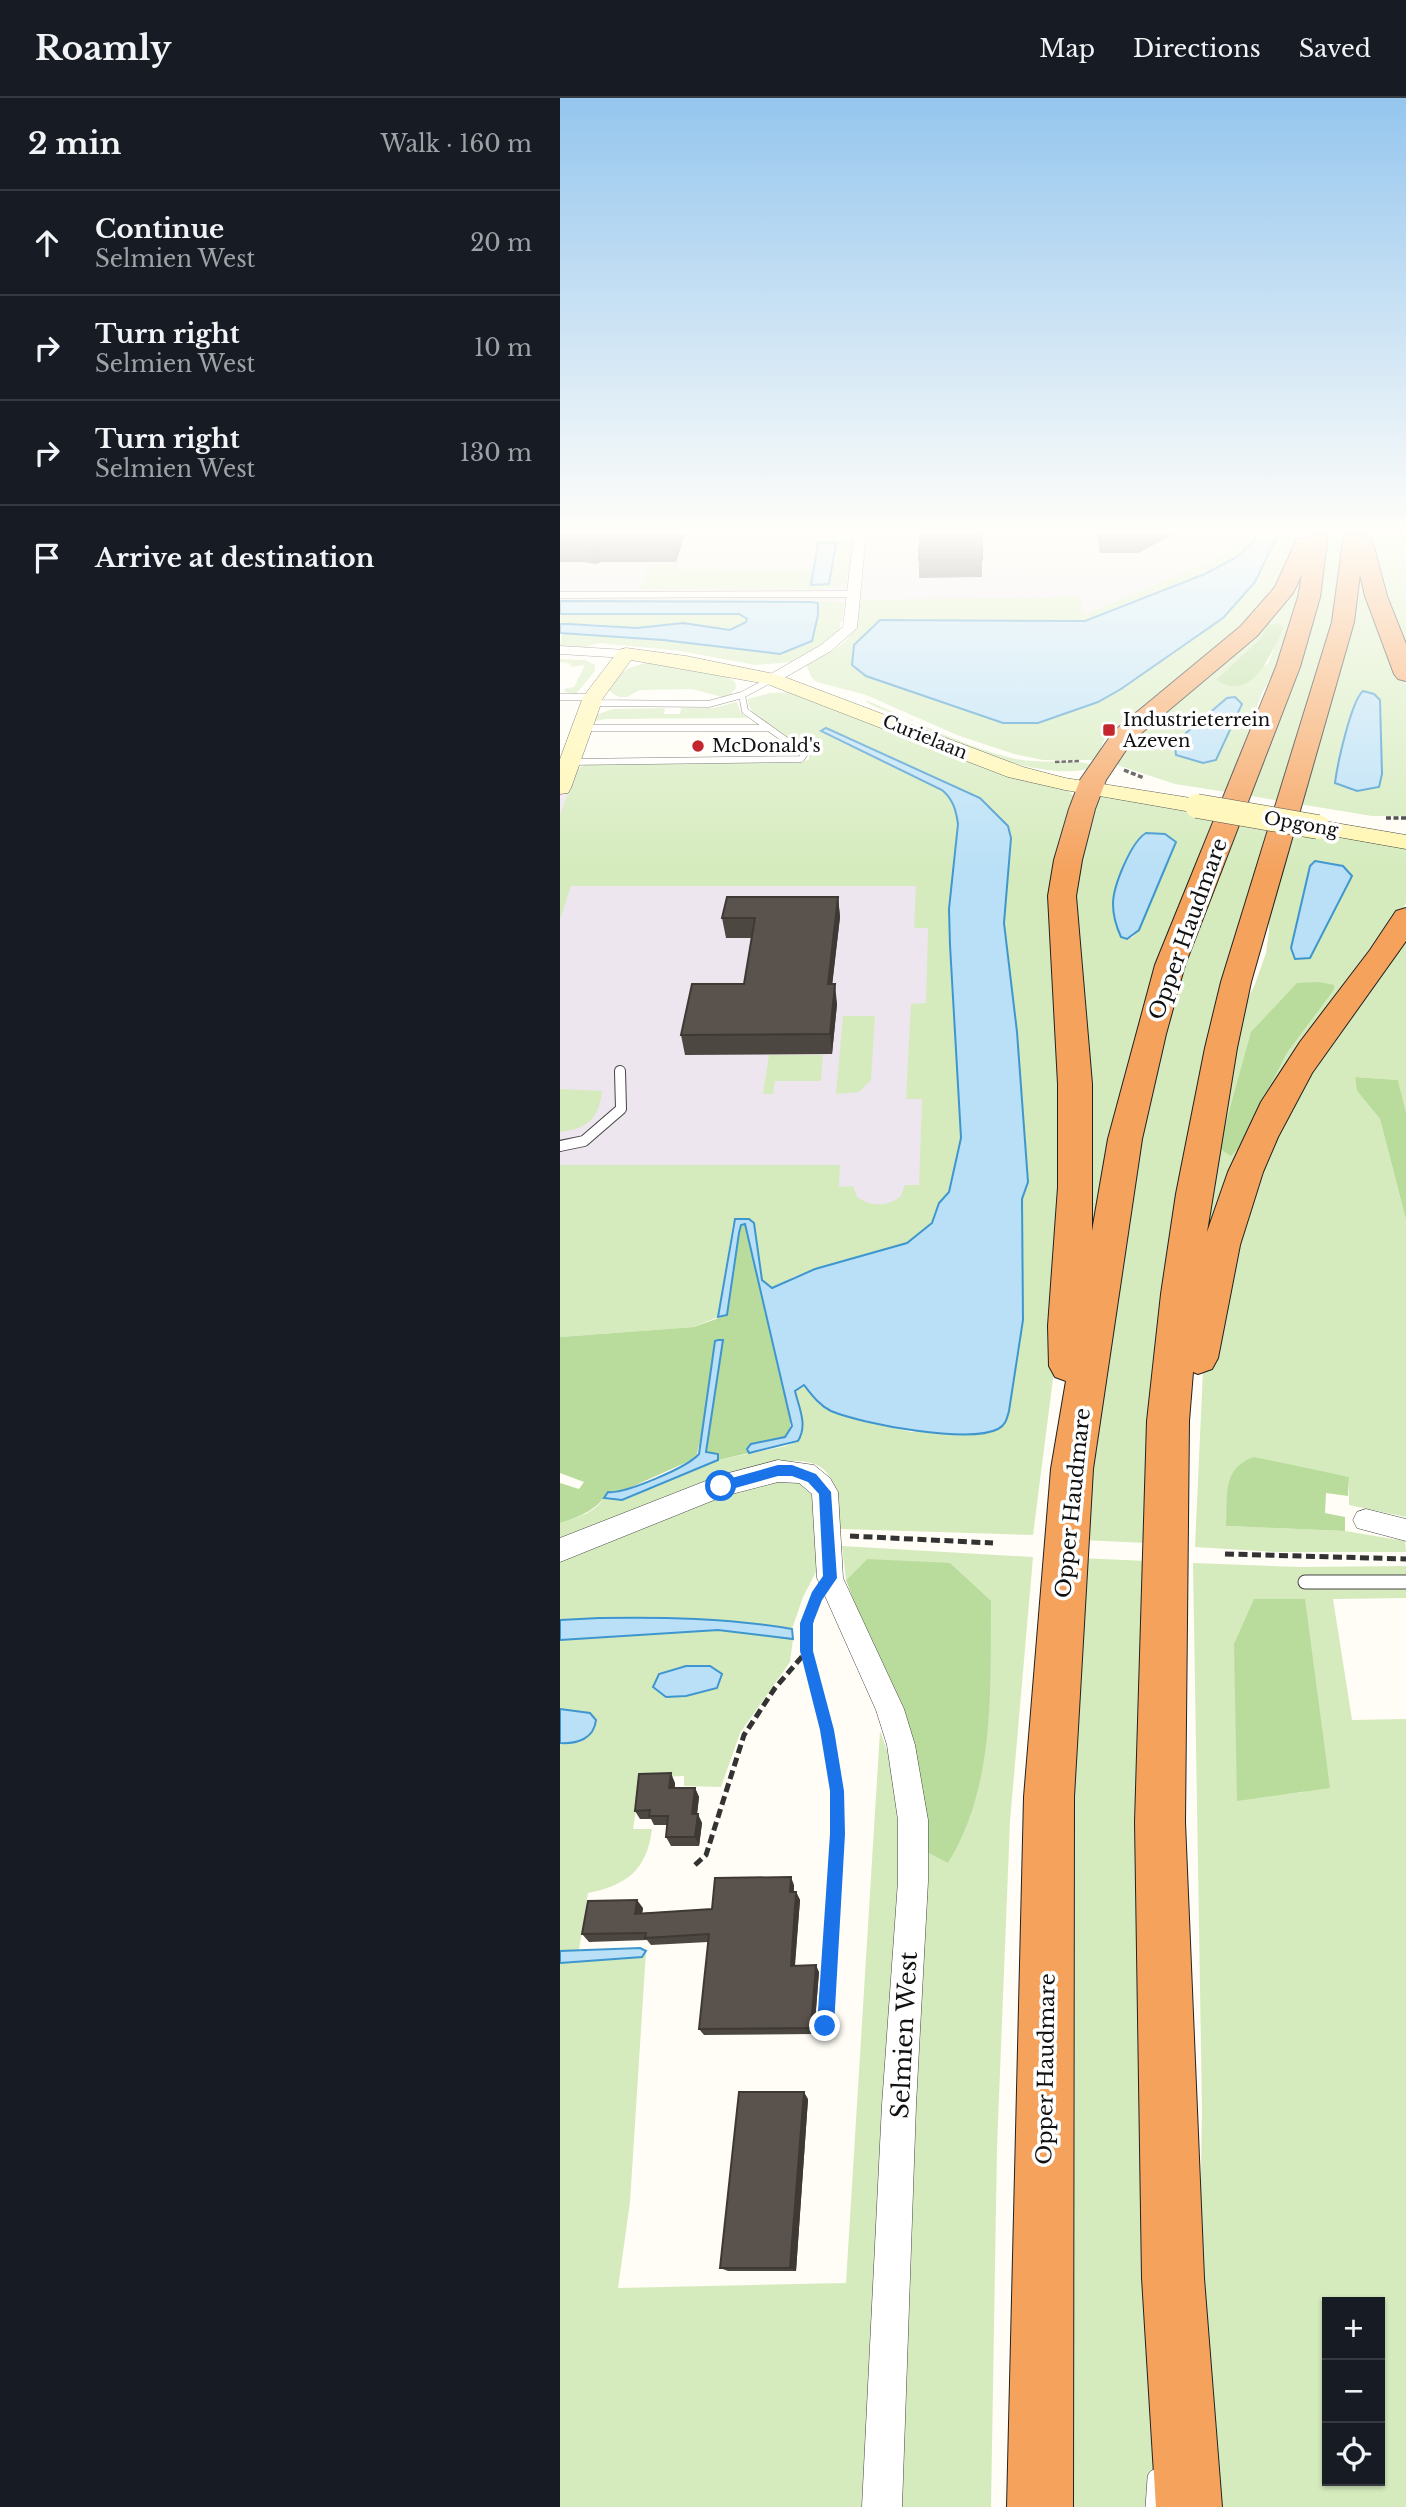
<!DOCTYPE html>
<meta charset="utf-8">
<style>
:root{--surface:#171b24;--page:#242831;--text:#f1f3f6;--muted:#9ea1a6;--line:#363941}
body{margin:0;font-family:"Libre Baskerville",serif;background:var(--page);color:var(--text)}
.controls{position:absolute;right:21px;bottom:21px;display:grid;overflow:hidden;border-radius:0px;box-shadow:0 2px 5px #0004}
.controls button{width:63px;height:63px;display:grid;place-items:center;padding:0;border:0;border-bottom:2px solid var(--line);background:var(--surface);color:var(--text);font:35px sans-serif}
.stop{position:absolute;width:21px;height:21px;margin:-16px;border:5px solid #1a73e8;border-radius:50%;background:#fff}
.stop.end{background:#1a73e8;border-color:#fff;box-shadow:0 2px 7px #0008}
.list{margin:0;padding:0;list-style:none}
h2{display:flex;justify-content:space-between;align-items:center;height:91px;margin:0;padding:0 28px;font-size:30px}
h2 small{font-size:23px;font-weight:400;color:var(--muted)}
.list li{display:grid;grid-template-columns:46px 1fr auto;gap:21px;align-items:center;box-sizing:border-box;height:105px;padding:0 28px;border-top:2px solid var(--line)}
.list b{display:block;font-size:26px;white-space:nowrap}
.list p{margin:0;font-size:23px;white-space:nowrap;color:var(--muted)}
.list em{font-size:23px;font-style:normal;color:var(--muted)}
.icon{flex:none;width:38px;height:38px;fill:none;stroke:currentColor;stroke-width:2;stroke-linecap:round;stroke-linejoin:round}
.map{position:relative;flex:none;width:846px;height:2409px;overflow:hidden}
header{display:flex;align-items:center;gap:42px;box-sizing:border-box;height:98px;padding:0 35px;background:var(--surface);border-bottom:2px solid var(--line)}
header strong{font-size:33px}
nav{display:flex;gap:38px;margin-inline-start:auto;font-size:24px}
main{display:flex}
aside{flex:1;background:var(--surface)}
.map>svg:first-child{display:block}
.industrial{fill:#eee6ef}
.green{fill:#d5ebbd;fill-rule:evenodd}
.forest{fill:#b9dc9c}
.water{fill:#b9e0f7;stroke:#3f96cf;stroke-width:2}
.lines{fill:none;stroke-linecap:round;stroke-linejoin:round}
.lane-far3-casing{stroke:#444;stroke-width:7}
.lane-far2-casing{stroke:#444;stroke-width:12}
.lane-far1-casing{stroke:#444;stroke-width:15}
.lane-casing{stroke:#444;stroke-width:18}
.street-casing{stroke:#444;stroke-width:1}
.secondary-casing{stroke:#333;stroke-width:1}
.highway-casing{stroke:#222;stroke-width:2}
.path-far3{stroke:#333;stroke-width:2.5;stroke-dasharray:4.5 2;stroke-linecap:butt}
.path-far2{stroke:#333;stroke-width:3.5;stroke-dasharray:5 2.5;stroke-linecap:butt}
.path-far1{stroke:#333;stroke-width:5;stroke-dasharray:9 4.5;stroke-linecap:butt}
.path{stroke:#333;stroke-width:7;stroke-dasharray:10 5;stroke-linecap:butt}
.lane-far3{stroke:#fff;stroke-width:6}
.lane-far2{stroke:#fff;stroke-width:10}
.lane-far1{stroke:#fff;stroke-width:13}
.lane{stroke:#fff;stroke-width:17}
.street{fill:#fff;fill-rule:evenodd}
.secondary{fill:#fff6b0;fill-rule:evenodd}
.highway{fill:#f5a25d;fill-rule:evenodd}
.secondary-bridge-casing{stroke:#333;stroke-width:25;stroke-linecap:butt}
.secondary-bridge{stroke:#fff6b0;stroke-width:24}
.wall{fill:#4d4742}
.shaded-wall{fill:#3f3936}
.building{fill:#5a524d;stroke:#3f3936;stroke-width:2}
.route{fill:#1a73e8}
.poi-dot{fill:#c4262e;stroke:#fff;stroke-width:2.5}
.labels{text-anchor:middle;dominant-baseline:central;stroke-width:7;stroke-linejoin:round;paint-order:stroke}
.far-poi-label{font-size:18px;fill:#111;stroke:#fff;text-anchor:start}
.far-street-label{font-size:18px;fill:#111;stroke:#fff}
.street-label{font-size:21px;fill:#111;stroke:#fff}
.near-street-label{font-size:24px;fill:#111;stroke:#fff}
</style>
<header>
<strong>Roamly</strong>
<nav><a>Map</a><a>Directions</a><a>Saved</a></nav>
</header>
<main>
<aside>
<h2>2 min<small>Walk · 160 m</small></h2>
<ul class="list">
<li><svg class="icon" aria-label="ahead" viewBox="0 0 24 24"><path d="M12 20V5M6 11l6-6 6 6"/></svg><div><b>Continue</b><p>Selmien West</p></div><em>20 m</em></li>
<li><svg class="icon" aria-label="right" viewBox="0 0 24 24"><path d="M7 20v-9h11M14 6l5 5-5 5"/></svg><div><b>Turn right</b><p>Selmien West</p></div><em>10 m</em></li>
<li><svg class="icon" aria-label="right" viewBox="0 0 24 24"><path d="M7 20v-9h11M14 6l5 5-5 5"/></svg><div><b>Turn right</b><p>Selmien West</p></div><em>130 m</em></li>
<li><svg class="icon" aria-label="arrive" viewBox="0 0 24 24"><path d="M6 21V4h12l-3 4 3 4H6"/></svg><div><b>Arrive at destination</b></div></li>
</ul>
</aside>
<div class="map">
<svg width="846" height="2409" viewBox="0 0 846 2409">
<rect width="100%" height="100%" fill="#fffdf5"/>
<path class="industrial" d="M0,436H706L563,537L329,534L222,511L0,510Z
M0,672H409L406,1113L0,1124Z"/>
<path class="green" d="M684,436H696L693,444L677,459L645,476L525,523L320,522L294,548L478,625L538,604L561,591L663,520L695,484L718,436H741L738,448L706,510L596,603C578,613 558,624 545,641C540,648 541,656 536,662H483L454,656L397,637L306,597L257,584L252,580L246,566C283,547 295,546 300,502L520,499L524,517L659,459L677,447Z
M765,436H787L777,512L720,703L686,697Z
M809,436H846V563L809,455Z
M259,440L292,442L286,486L268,491H79L89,466H118L117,471L253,472L251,487L275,445H258Z
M746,450L739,503L721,563L703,593L694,616V632L666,694L615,686L551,665L570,640L693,534ZM700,541L715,548L708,566L656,583ZM675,599L682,606L656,662L643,665L616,657L667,600Z
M800,465L846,586V718H812L739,706L780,571ZM803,593L814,596L820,602L819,612L775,685L793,614Z
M268,503L285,505L279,533L255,552L231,564L195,567L121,553L39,545L26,549L0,548L2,535L103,542L220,555L248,546L254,539L258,505L251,504Z
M167,515L179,516L187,522L186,524L170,532L123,525L77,530L35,526H0V516Z
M0,561L25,562L35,567V573L16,596L5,594L4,591L14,589L25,567L12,569L9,565L0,564Z
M95,564L166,578L175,584L176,590L171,596L162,599L132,591L80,592L67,599H59L49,593C57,572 74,566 95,564Z
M236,594L506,690L516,701L504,939L495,1265L473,1437L282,1431L276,1429C275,1381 275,1358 217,1364L0,1443V1425C17,1419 34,1416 44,1400L62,1402L158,1362L226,1348L238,1343L243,1325L235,1293L244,1287L271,1313L351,1334L446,1325L449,1313L463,1222L462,1101L468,1084L444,825L451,740L420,700L266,630L262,633L382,692L392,703L398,726L393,771L401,1040L395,1077L389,1094L375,1113L372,1125L359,1138L347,1145L255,1171L233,1179L218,1190L206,1188L202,1182L194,1125H173L158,1219L134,1229L0,1239V1067H280L279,1089L293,1088L297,1099C311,1109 326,1109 340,1099L345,1087H359L362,1001H346L351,906L366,905L368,830H354L356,788H11L0,821V717L17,671C35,659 65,670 85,663L241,665L249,661V655L194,617L188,605V601L210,595Z
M305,602C355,622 403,649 456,661C481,666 506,661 531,666V670C486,684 394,649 357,625C344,616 312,612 305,602Z
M177,604L181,615L188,620L47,621L34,623L38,616L53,611L105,610L104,616H120L121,610H153Z
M537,697L656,718L521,1216L508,798ZM616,744L579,832L572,840L556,828C549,794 560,777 574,748Z
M677,721L713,727L588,1445L521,1442L578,1043L622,870Z
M733,731L846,748V805L646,1164V1098L680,912L694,889L706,855L709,834V810ZM755,763L758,844L750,860L731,850L750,768ZM759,884L774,892L727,955L678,1051Z
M846,830V1014L838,982L795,979L797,993L820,1021L846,1122V1419L789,1407V1379L771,1376L666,1428L785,1433L845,1443L846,1454H716L635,1449L643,1272L714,1027Z
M283,918H315L311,982L299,994L276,996Z
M209,957H263L261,983H215L213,996H203Z
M0,991L42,993C39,1021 27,1031 0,1034Z
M224,1379L252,1389L259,1468L243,1499L232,1531L128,1520L0,1522V1460L125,1409Z
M282,1448L473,1459L450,1723L437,2049L431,2409H337L359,1805L307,1461L286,1482Z
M519,1460L587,1463L598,2409H504L500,2242Z
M633,1465L740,1469L846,1468V1478L742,1479L744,1491L846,1490V1500L773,1501L792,1622L846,1621V2409H653L639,2229L642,2010ZM761,1624L765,1665L744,1694L677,1702ZM767,2204H820V2383H767Z
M158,1532L233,1541L230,1564L180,1635L161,1689L124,1688V1678L81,1680L73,1731H92C87,1772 67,1787 28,1795L19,1852L0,1853V1542Z
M320,1633L338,1683L340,1777L307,2409H0V1865L82,1859L86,1853L70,2104L58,2190L286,2185Z"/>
<path class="forest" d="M717,526L724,530C710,555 694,606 656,582L700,541L708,527Z
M759,884L774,887V892L727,955L678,1051L671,1058L659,1050L691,934L737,885Z
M795,979L838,982L846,1014V1122L820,1021L797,993Z
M185,1126L230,1315V1335L225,1339L191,1346L188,1351L189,1355L158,1362L159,1359L146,1354L163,1243L136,1360L67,1391L48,1394C36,1413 21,1418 0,1425V1385L19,1391L24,1384L0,1375V1239L134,1229L167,1217L179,1135L181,1127Z
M694,1359L789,1379L788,1398L766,1395L765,1415L785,1419V1433L666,1428C668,1399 661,1370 694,1359Z
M307,1461L390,1465L431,1503C430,1591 436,1687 388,1765L367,1754L303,1528L286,1482Z
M694,1501H745L770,1690L677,1703L674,1546Z"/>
<path class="water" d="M696,436H718L695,484L663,520L561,591L538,604L478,625H443L306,578L292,567L294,547L320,522L525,523L645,476L677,459L693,444Z
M258,445H276L269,486L251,487Z
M0,503L251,504L258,505V517L252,543L220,556L103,542L0,535V526H8L77,530L123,525L170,532L186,524L187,521L179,516H0Z
M803,593L814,596L820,602L822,676L819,689L797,693L775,685C777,668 791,603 803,593Z
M675,599L682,606L656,662L643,665L616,657L615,649L626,635L667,600Z
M266,630L420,700L448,728L451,740L444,825L457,934L468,1084L462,1101L463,1222L449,1313C447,1320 446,1327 438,1331C409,1346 302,1326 271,1313C259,1307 252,1297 244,1287L235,1293C239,1310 248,1327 238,1343L189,1355L187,1351L191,1346L225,1339L232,1328L185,1126L181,1127L179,1135L167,1217L158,1219L175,1121H189L194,1125L202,1182L212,1190L255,1171L347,1145L372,1125L379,1105L389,1094L401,1040L390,847L389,811L398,726C396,712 393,701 382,692L261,633Z
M586,735L605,736L616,744L579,832L567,841L561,839C556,828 553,817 553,806C553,788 571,744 586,735Z
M755,763L783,768L792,778L750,860L735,861L731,850L750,768Z
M158,1242H163L146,1354L158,1356V1362L62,1402L44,1400L48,1394C65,1396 128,1369 139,1356L155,1243Z
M39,1520C104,1519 168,1520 232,1531L233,1541L158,1532L0,1542V1522Z
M126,1568H150L162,1576L157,1590L126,1598L106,1599L93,1589L99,1576Z
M0,1611L30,1615L36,1622C34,1641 17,1646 0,1645Z
M80,1850L86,1853L82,1859L0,1865V1853Z"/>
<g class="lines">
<defs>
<path id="lane-far3" d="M0,497L295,496
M0,599H33
M32,605L149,606L182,597L212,581
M22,630H207
M10,664L241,661L244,657L241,653L185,613L182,597"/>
<path id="lane-far2" d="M0,1048L24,1043L61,1011L60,973"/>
<path id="lane-far1" d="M745,1484H846"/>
<path id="lane" d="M594,2409L596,2380"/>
<path id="street" d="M294,436H306L297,530L271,553L217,584H207V578L261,547L283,529Z
M0,548L66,552L73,556L66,560L0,556Z
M218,1362L254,1367L270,1380L278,1394L283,1480L344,1611L355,1647L368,1722V1783L356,2007L342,2409H302L322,2007L338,1783V1722L327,1647L316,1612L257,1480L252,1396L239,1385L218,1384L164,1398L0,1464V1440L161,1377Z
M806,1411L846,1421V1443L797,1430L793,1422L797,1414Z"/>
<path id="secondary" d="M66,550L126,558L219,577L463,669L505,680L637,701L645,703L648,708L645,713L637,715L505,692L448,679L207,586L71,562L43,600L11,690L8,695L0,696V661L23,599L59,552Z
M758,722L846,737V751L750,734L747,729L750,724Z"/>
<path id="highway" d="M748,436H768L760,499L740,569L625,867L606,936L582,1041L533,1371L514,1699L513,2409H447L464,1699L491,1371L506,1283L495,1279L489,1268L488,1228L498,1089V986L488,798L494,762L509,711L520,682L554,633L681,528L715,489L737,441L747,440ZM742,476L738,499L716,569L595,867L548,1041L532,1133V986L516,798L522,762L535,711L546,682L572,643L697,538L733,495Z
M784,436H804L812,442L827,498L846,546V583L838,581L834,576L805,498L800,476L794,524L691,884L677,950L647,1134L668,1074L701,1004L740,944L810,852L836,813L846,810V843L752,975L718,1039L703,1074L680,1147L658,1260L652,1271L638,1276L633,1274L629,1323L625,1724L644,2180L662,2409H596L582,2180L575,1724L587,1323L601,1196L616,1096L645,950L661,884L772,524Z"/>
</defs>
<use href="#lane-far3" class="lane-far3-casing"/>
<use href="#lane-far2" class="lane-far2-casing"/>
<use href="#lane-far1" class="lane-far1-casing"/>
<use href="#lane" class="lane-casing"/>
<use href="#street" class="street-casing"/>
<use href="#secondary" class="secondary-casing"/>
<use href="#highway" class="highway-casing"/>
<path class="path-far3" d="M495,664L521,663"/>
<path class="path-far2" d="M564,672L584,680
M826,720H846"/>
<path class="path-far1" d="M290,1438L433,1445
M665,1456L846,1461
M255,1504C238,1561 266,1614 273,1671C278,1717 277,1764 275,1810
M135,1767L146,1757L184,1637L215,1590L246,1554"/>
<path class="path" d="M266,1928L275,1808"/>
<use href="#lane-far3" class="lane-far3"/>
<use href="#lane-far2" class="lane-far2"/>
<use href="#lane-far1" class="lane-far1"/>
<use href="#lane" class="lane"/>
<use href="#street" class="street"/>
<use href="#secondary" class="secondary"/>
<use href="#highway" class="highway"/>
<defs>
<path id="secondary-bridge" d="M637,708L758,729"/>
</defs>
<use href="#secondary-bridge" class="secondary-bridge-casing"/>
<use href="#secondary-bridge" class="secondary-bridge"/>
</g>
<path class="wall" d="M0,436H125L116,464H41L35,466L23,464H0Z
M422,436V479L359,480V462Z
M537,436H614L578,455H540Z
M278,799L280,819L272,886L277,906L272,956L125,957L121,937L184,886L192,840H166L162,820Z
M115,1685V1690H135L139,1699L137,1716L142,1725L139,1748H111L106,1739L107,1727H94L91,1721H80L75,1713Z
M234,1787V1794H236L240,1802L235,1868L259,1874L254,1936L144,1937L139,1931L148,1844L91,1847L87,1842L29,1844L22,1836L83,1810L82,1815L152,1811Z
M248,2001L236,2173H168L160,2170Z"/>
<path class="shaded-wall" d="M116,436H125L116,464L113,446Z
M582,436H614L578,455L579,437Z
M38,446L41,464L35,466L31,449Z
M278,799L280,819L270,906L268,886Z
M275,886L277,906L272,956L270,936Z
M111,1675L115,1685L114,1699L109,1690Z
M135,1690L139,1699L136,1725L132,1716Z
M138,1716L142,1725L139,1748L135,1739Z
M231,1779L234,1787L233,1802L230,1794Z
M236,1794L240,1802L234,1874L231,1868Z
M77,1802L83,1810L81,1824L75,1816Z
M256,1867L259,1874L254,1936L251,1930Z
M244,1994L248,2001L236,2173L230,2170Z"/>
<path class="building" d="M0,436H116L113,446H38L31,449L19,446H0Z
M360,436H422V462H359Z
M541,436H582L579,437H541Z
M167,799H278L268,886H275L270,936L121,937L132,886H184L195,820H162Z
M111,1675L109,1690H135L132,1716H138L135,1739H106L108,1718H89L90,1712L75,1713L79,1676Z
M231,1779L230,1794H236L231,1868L256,1867L251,1930L139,1931L149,1836L85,1840L86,1835L22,1836L28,1803L77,1802L75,1816L152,1811L155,1780Z
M179,1994H244L230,2170H160Z"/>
<linearGradient id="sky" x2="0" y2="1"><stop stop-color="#95c6ee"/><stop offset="0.56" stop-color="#fffefa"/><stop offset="1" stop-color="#fffefa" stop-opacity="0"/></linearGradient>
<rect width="846" height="773" fill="url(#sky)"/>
<path class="route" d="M218,1367H232L256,1376L271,1394L277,1480L262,1502L253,1525V1553L274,1632L284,1693L285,1736L274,1928L271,1933L265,1936L260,1933L257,1928L270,1736V1693L260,1632L240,1553V1525L252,1494L263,1478L259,1396L248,1384L232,1378H218L161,1394L155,1388L161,1383Z"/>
<g class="poi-dot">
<rect x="542" y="625" width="14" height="14" rx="3.5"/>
<circle cx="138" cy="648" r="7"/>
</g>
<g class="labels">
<g class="far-poi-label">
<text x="563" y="622">Industrieterrein<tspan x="563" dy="21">Azeven</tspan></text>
<text x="152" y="648">McDonald's</text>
</g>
<g class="far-street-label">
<text transform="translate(365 639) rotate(22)">Curielaan</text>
<text transform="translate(741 726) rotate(10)">Opgong</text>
</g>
<g class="street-label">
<text transform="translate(628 831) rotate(-70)">Opper Haudmare</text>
<text transform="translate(513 1405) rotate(-84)">Opper Haudmare</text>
<text transform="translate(486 1971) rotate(-89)">Opper Haudmare</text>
</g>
<g class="near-street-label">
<text transform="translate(344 1937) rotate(-87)">Selmien West</text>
</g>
</g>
</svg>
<div class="controls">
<button>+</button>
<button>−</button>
<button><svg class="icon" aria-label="locate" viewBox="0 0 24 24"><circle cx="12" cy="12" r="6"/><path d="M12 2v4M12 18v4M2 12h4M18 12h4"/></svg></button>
</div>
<div class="stop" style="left:161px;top:1388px"></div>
<div class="stop end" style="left:265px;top:1928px"></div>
</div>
</main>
